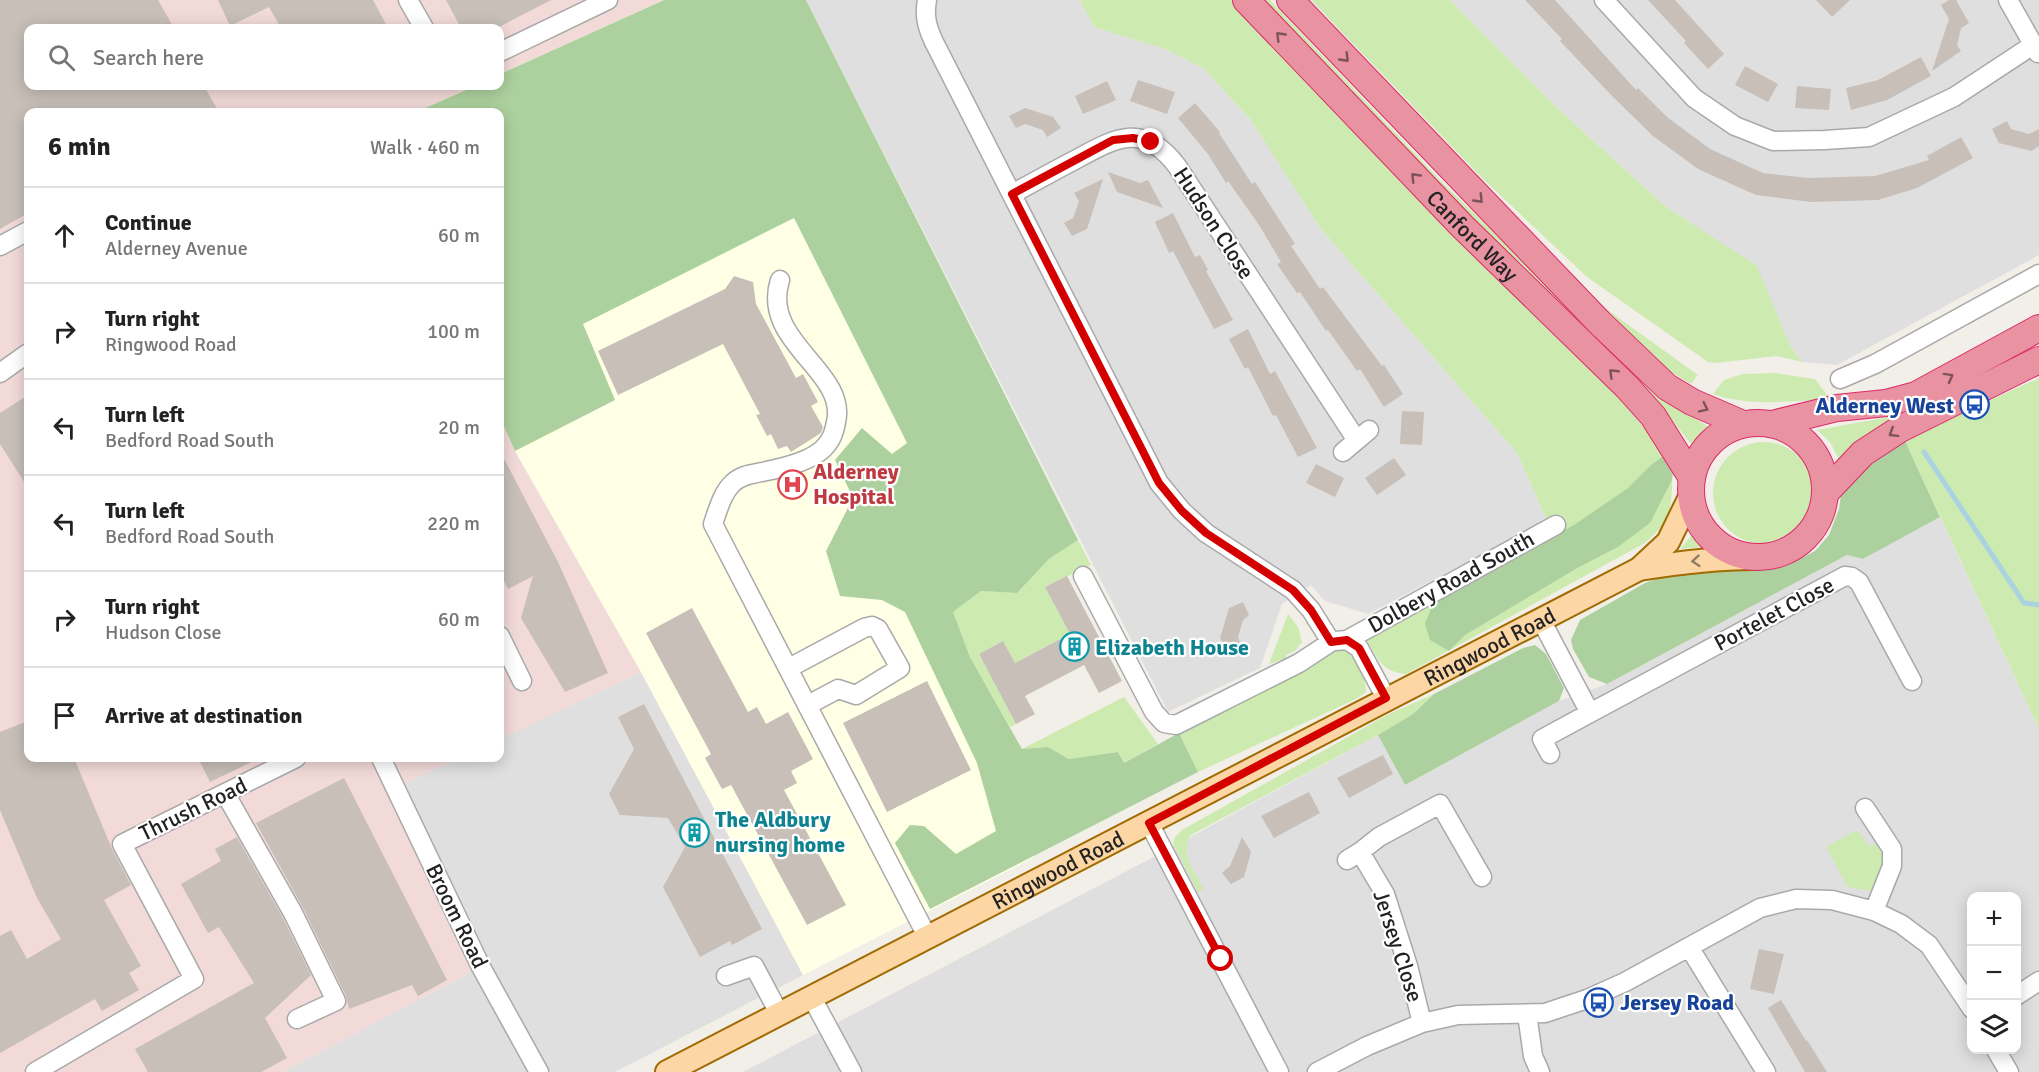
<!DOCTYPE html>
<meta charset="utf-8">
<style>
:root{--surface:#fff;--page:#f6f6f6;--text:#222;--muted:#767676;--line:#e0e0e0}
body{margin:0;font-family:Signika,sans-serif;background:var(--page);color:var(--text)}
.controls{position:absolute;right:18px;bottom:18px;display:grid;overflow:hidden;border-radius:12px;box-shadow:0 3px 15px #0003}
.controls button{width:54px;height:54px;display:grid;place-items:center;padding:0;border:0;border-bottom:2px solid var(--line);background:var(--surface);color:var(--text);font:30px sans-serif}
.stop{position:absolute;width:18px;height:18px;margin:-14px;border:4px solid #d40000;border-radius:50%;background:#fff}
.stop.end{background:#d40000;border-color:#fff;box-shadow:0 2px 6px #0008}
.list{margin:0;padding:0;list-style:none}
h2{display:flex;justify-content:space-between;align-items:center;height:78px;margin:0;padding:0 24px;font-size:26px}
h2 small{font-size:20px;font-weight:400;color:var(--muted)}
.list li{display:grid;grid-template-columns:39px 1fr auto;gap:18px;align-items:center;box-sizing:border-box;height:96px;padding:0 24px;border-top:2px solid var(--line)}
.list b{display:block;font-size:22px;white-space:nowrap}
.list p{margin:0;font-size:20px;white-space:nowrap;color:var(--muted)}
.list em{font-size:20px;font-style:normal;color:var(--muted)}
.icon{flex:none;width:33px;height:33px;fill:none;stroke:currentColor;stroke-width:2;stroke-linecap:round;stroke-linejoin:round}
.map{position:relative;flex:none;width:2039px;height:1072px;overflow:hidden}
.search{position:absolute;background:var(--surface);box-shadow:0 3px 15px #0003;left:24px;top:24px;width:480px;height:66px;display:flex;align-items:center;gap:15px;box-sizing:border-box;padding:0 21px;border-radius:12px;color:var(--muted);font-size:22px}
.panel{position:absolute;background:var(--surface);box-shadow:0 3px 15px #0003;left:24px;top:108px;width:480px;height:654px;border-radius:12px}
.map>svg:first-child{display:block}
.residential{fill:#e0dfdf;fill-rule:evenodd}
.commercial{fill:#f2dad9}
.education{fill:#ffffe5}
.grass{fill:#cdebb0}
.forest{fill:#add19e}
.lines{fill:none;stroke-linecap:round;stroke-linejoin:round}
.stream{stroke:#aad3df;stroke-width:5}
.building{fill:#c7bfb8}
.minor-casing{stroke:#a9a9a9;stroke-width:21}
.major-casing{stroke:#a06b00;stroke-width:26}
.highway-casing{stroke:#dc2a67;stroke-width:28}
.minor{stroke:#fff;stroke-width:18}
.major{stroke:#fcd6a4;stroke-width:22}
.highway{stroke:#e892a2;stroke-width:26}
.oneway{stroke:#7b545c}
.oneway2{stroke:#8f7c63}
.route{stroke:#d40000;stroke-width:8}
.labels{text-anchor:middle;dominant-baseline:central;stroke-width:4.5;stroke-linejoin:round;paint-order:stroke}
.street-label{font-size:22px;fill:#222;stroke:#fff}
.transit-label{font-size:22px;font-weight:bold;fill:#164399;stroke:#fff;text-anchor:end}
.health-label{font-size:22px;font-weight:bold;fill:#be3a42;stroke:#fff;text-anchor:start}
.culture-label{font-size:22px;font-weight:bold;fill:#0d838f;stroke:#fff;text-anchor:start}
</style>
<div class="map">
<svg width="2039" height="1072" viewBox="0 0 2039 1072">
<rect width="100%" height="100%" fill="#f2efe9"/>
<path class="residential" d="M806,0H1080L1094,27L1168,50L1204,69L1250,119L1321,229L1517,453L1547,520L1368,614L1325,601L1311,585L1282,604L1260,668L1168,712Z
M1450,0H2039V255L1837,365L1802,362L1790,345L1756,266L1665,206L1554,105Z
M1940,517L2039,729V1072H743L1146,861L1378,735L1405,785L1559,701L1607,684L1847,555L1863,559ZM1972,896H2016V1050H1972Z
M641,672L803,975L615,1072H282L481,967L396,787L459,758H500V739Z"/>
<path class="commercial" d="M0,0H664L500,74V28H28V86H475L416,112H28V758H459L397,787L481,967L282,1072H0Z
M500,418L515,451L641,672L500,739Z"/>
<path class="education" d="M664,0H806L1066,518L917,595L1035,857L803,975L641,672L515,451L500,418V112H416L475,86H500V74Z"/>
<path class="grass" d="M1080,0H1235L1609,386L1671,460C1673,472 1673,507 1667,518C1662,528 1653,535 1645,543L1406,674C1382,672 1378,659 1367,640L1368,634L1563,530L1555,516L1547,520L1517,453L1321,229L1250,119L1204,69L1168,50L1094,27Z
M1259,0H1270L1442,182L1655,390L1681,410L1711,428L1692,445L1660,405L1468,222Z
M1311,0H1450L1554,105L1665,206L1757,266L1790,345L1802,362L1777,356L1716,363L1708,362L1587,277L1484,180Z
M1591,298L1698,375L1691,384L1671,372Z
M1775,373L1815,379L1830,399C1791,401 1750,407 1713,394L1724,380L1743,374Z
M2039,378V729L1904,439Z
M1956,390L1842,465L1830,442L1817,430L1900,415Z
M1713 493a51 51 0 1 1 102 0a51 51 0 1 1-102 0Z
M1693,534L1704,547L1680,549Z
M1078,540L1091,565L1045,587L1070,634L1015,663L1003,641L979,654L1016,724L1010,727L970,657L953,612L981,591L1017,593L1049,559Z
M1288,614L1298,627L1302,642L1295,651L1286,655V658L1269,664Z
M1342,648C1358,658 1365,673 1366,692L1356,699L1198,772L1179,733Z
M1434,694L1413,714L1378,735L1191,835C1179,853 1195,872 1204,889L1198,892L1173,843L1175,837L1182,830L1387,715Z
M1124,697L1158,744L1124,763L1118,752L1069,759L1048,747L1022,749Z
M1857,830L1869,846L1876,844L1883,847C1888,861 1881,881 1870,891L1848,887L1826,847Z"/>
<path class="forest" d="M664,0H806L1078,540L1049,559L1017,593L981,591L953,612L970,657L1022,749L1048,747L1069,759L1118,752L1124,763L1179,733L1198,772L930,909L895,843L910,825L924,826L956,854L996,831L977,763L905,612L882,600L840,596L826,551L853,498L835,460L862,428L892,454L907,443L794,218L583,324L615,400L515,451L500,418V112H416L475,86H500V74Z
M1904,439L1940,517L1863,559L1847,555L1607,684L1589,677L1573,649L1571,640L1580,620L1645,583L1674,573L1709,570L1736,571L1788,565L1815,551L1829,535L1839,509L1841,494L1869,466Z
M1666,454L1673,471L1672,480L1650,523L1618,547L1579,567L1465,635L1449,651L1430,640L1425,624L1435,598L1574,525L1628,488L1651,465Z
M1535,645L1546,654L1564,688L1559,701L1405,785L1378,735L1413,714L1434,694L1523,648Z"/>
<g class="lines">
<path class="stream" d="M1924,452L2024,603L2039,605"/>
</g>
<path class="building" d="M0,0H158L174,28H28V86H204L219,112H28V213L0,229Z
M218,0H373L388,28H281L269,7L230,26Z
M446,0H551L497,28H461Z
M1525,0H1555L1636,90L1638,88L1667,117L1710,149L1763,173L1808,178L1875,176L1929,160L1927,156L1961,137L1973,158L1917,188L1878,200L1811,202L1756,195L1698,169L1653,136L1611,95L1560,41L1562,39Z
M1648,0H1675L1724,54L1708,69L1684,43L1686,41Z
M1816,0H1850L1832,17Z
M1949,0H1956L1969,23L1961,28L1957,45L1961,51L1932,71L1949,19L1941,5Z
M1921,57L1931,76L1887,100L1851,110L1846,88L1878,80Z
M1745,66L1778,84L1768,102L1735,85Z
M1138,80L1175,92L1167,114L1130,101Z
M1107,81L1116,100L1083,114L1075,96Z
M1797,86L1831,89L1829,110L1795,108Z
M1195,103L1220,132L1219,133L1252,184L1255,182L1295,244L1291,246L1320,289L1323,287L1382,366L1384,365L1403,394L1384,407L1360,369L1357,371L1328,330L1326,331L1300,292L1297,293L1277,264L1281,262L1259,225L1228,181L1226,183L1208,154L1178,118Z
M1025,108L1053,117L1061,128L1047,137L1043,130L1025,124L1016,128L1009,116Z
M2007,121L2011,129L2029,134L2039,129V146L2031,151L1999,143L1992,129Z
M1108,172L1140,183L1148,180L1163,208L1117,192Z
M1103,179L1087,229L1072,236L1064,223L1073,218L1076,210L1079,201L1074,193Z
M1173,213L1195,257L1200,255L1208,270L1206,271L1233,320L1214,329L1173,251L1169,253L1155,222Z
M734,276L753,282L756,304L796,378L803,374L818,402L811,406L823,427L821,433L791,452L787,446L778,449L771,434L767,436L756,415L760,414L723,344L618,395L598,351L725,289Z
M1248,329L1270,374L1275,371L1317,448L1298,457L1276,415L1273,416L1248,367L1245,369L1229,339Z
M28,395V488L0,444V413Z
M1402,411L1424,412L1422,445L1400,444Z
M500,451L558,562L608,673L565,692L521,618L533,576L508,589L500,573Z
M1394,458L1406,475L1377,495L1365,478Z
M1316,464L1344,478L1335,497L1306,483Z
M1067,576L1122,681L1099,693L1084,665L1025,696L1035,714L1016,724L979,654L1003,641L1015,663L1070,634L1045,587Z
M1243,602L1249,615L1243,620L1238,637L1240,643L1227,650L1220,638L1229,608Z
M692,608L748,712L757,707L766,724L788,712L813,759L791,771L797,783L784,790L846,905L807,925L731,785L722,789L705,758L711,754L646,633Z
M927,681L971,770L887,812L843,723Z
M644,704L762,929L732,945L730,941L700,957L663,887L685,847L668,818L620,815L609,794L634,749L618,717Z
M28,721V758H74L112,849L131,885L104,900L141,966L129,973L139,990L102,1011L95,999L0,1053V936L11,930L27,959L61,939L37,898L0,810V732Z
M1383,755L1393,774L1349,798L1337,778Z
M198,758H260L210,782Z
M344,778L447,980L418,996L412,985L349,1009L346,996L303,908L256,823Z
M1309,792L1320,813L1274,838L1261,816Z
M237,837L283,918L311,975L265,1018L287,1058L261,1072H148L135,1049L254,983L219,927L208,933L181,884L221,861L215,849Z
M1242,837L1251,852L1244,877L1231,884L1222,873L1230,866Z
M1759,949L1784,954L1774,994L1750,989Z
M1781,1000L1806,1041L1807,1040L1827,1072H1805L1768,1008Z"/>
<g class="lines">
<defs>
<path id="minor" d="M408,0L424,28
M927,0C924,16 927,27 934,42L1159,483L1182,511L1206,533L1293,590L1311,610L1331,642
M1604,0L1694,98L1735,126L1773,141L1825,140L1869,137L1954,97L2033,45
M2008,0L2038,53
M500,52L608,0
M1012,194C1032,183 1052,172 1073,161C1114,139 1142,120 1177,166L1356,439
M0,246L28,231
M780,280C760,342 848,371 836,422C835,428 832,438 828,443C816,461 782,468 762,472C752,474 741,475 733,483C722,493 718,510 713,524L928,938
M0,373L28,353
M1840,379L1875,364L2039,274
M1343,452L1369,430
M1083,576L1154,712L1164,723L1176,725L1299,663L1331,642
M1541,620L1590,713L1845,576L1852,577L1859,582L1912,681
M500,636L522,681
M1347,640L1556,525
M1335,641L1347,640L1359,648L1386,698
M789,668L864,628L872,626L878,629L900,668L856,695L838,689L808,705
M1550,754L1542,739L1590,713
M381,758L481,967L539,1072
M225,793L293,913L336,1001L297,1019
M1865,808L1892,849V866L1874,911
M1149,823L1279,1072
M1360,852L1379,837L1440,804L1482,877
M1347,860L1360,852L1385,894L1408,966L1422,1023
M1689,947L1766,1072
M726,976L754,966L779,1013
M811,996L852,1072
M2016,996L2039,981
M1527,1014L1533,1056L1540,1072
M1996,1050L2009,1072
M35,1072L194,979L122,844L296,758
M1317,1072L1367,1046L1422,1023L1458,1015L1545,1013L1587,999L1625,982L1760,908L1796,899L1832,900L1874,911L1901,924L1929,945L1972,1009"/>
<g id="major">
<path d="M1639,569C1677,563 1715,558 1753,558"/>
<path id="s1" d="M667,1072L1639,569L1668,542L1691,495"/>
</g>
<g id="highway">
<path id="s2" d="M1246,0L1462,226L1627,387L1653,416L1692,478"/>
<path d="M1290,0L1599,322L1667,387L1692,402L1743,424"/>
<circle cx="1758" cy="490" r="67"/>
<path d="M1772,424L1837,408L1886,403L1916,395L2039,328"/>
<path d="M1826,492L1863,453L1900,429L2039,360"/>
</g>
</defs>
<use href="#minor" class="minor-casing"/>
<use href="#major" class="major-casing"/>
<use href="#highway" class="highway-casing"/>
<use href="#minor" class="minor"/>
<use href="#major" class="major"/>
<use href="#highway" class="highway"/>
</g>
<defs><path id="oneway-chevron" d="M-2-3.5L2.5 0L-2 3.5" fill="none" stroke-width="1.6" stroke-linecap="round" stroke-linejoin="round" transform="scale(1.5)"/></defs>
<g class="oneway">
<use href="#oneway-chevron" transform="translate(1280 36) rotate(-134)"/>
<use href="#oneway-chevron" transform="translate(1345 58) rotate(46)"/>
<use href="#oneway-chevron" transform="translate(1415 177) rotate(-134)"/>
<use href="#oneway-chevron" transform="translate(1479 199) rotate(46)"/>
<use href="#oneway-chevron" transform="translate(1613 373) rotate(-136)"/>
<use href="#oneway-chevron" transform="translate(1949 377) rotate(-29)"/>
<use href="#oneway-chevron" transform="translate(1704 408) rotate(26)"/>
<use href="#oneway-chevron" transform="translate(1893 433) rotate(148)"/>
</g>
<use class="oneway2" href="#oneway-chevron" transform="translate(1696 561) rotate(175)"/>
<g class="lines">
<path class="route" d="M1151,142L1133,138L1113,140L1012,194L1159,483L1182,511L1206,533L1293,590L1311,610L1331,642L1347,640L1359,648L1386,698L1149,823L1221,959"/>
</g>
<defs>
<symbol id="bus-ring" viewBox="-11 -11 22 22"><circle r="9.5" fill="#fff" stroke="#1a4fb4" stroke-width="1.5"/><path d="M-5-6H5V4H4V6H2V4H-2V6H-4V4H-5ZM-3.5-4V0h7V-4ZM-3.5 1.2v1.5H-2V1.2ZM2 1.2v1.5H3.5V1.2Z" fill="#1a4fb4"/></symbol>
<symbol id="hospital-ring" viewBox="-11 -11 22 22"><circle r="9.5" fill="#fff" stroke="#e0444e" stroke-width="1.5"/><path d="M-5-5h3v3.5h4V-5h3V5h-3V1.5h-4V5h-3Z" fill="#e0444e"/></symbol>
<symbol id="building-ring" viewBox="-11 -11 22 22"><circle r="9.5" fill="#fff" stroke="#0f9aa8" stroke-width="1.5"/><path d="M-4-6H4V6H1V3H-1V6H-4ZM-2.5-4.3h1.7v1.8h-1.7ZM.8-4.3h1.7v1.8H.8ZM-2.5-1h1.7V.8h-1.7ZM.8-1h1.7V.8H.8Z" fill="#0f9aa8"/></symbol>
</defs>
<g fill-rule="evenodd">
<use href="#bus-ring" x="1958" y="388" width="33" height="33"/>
<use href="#hospital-ring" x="776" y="468" width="33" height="33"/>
<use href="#building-ring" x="1058" y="630" width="33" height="33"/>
<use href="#building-ring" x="678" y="816" width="33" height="33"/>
<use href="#bus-ring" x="1582" y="986" width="33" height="33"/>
</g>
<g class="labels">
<g class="street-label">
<text transform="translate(1214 223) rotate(57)">Hudson Close</text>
<text stroke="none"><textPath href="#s2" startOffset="327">Canford Way</textPath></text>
<text transform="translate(1451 582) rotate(-29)">Dolbery Road South</text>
<text transform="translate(1774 614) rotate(-28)">Portelet Close</text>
<text stroke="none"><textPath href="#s1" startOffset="926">Ringwood Road</textPath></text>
<text transform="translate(193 809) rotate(-26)">Thrush Road</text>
<text stroke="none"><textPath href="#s1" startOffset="440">Ringwood Road</textPath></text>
<text transform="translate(457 916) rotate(64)">Broom Road</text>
<text transform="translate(1398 946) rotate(72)">Jersey Close</text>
</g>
<g class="transit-label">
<text x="1954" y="405">Alderney West</text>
<text x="1620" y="1002" text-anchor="start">Jersey Road</text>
</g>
<g class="health-label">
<text x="813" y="471">Alderney<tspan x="813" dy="25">Hospital</tspan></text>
</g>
<g class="culture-label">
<text x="1095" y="647">Elizabeth House</text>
<text x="715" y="819">The Aldbury<tspan x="715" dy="25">nursing home</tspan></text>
</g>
</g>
</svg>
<div class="controls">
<button>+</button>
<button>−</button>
<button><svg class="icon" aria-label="layers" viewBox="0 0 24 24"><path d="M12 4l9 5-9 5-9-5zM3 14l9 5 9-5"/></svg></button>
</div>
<div class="stop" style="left:1221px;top:959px"></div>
<div class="stop end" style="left:1151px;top:142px"></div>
<div class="search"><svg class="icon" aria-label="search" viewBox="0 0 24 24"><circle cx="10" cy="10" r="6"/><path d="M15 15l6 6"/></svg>Search here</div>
<section class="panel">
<h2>6 min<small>Walk · 460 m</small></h2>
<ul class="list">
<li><svg class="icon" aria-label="ahead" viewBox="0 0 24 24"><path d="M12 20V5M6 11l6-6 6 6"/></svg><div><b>Continue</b><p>Alderney Avenue</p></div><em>60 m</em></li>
<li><svg class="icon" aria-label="right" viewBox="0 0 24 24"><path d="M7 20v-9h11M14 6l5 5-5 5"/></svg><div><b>Turn right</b><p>Ringwood Road</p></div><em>100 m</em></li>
<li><svg class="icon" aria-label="left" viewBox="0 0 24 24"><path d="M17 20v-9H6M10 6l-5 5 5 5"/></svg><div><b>Turn left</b><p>Bedford Road South</p></div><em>20 m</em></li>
<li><svg class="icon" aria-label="left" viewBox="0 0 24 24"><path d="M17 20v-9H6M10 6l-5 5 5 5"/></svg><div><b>Turn left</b><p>Bedford Road South</p></div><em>220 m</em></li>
<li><svg class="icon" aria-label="right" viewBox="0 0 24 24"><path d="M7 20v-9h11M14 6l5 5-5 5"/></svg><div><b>Turn right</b><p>Hudson Close</p></div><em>60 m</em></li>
<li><svg class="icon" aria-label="arrive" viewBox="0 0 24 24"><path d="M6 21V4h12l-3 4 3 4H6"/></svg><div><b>Arrive at destination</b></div></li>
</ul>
</section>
</div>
